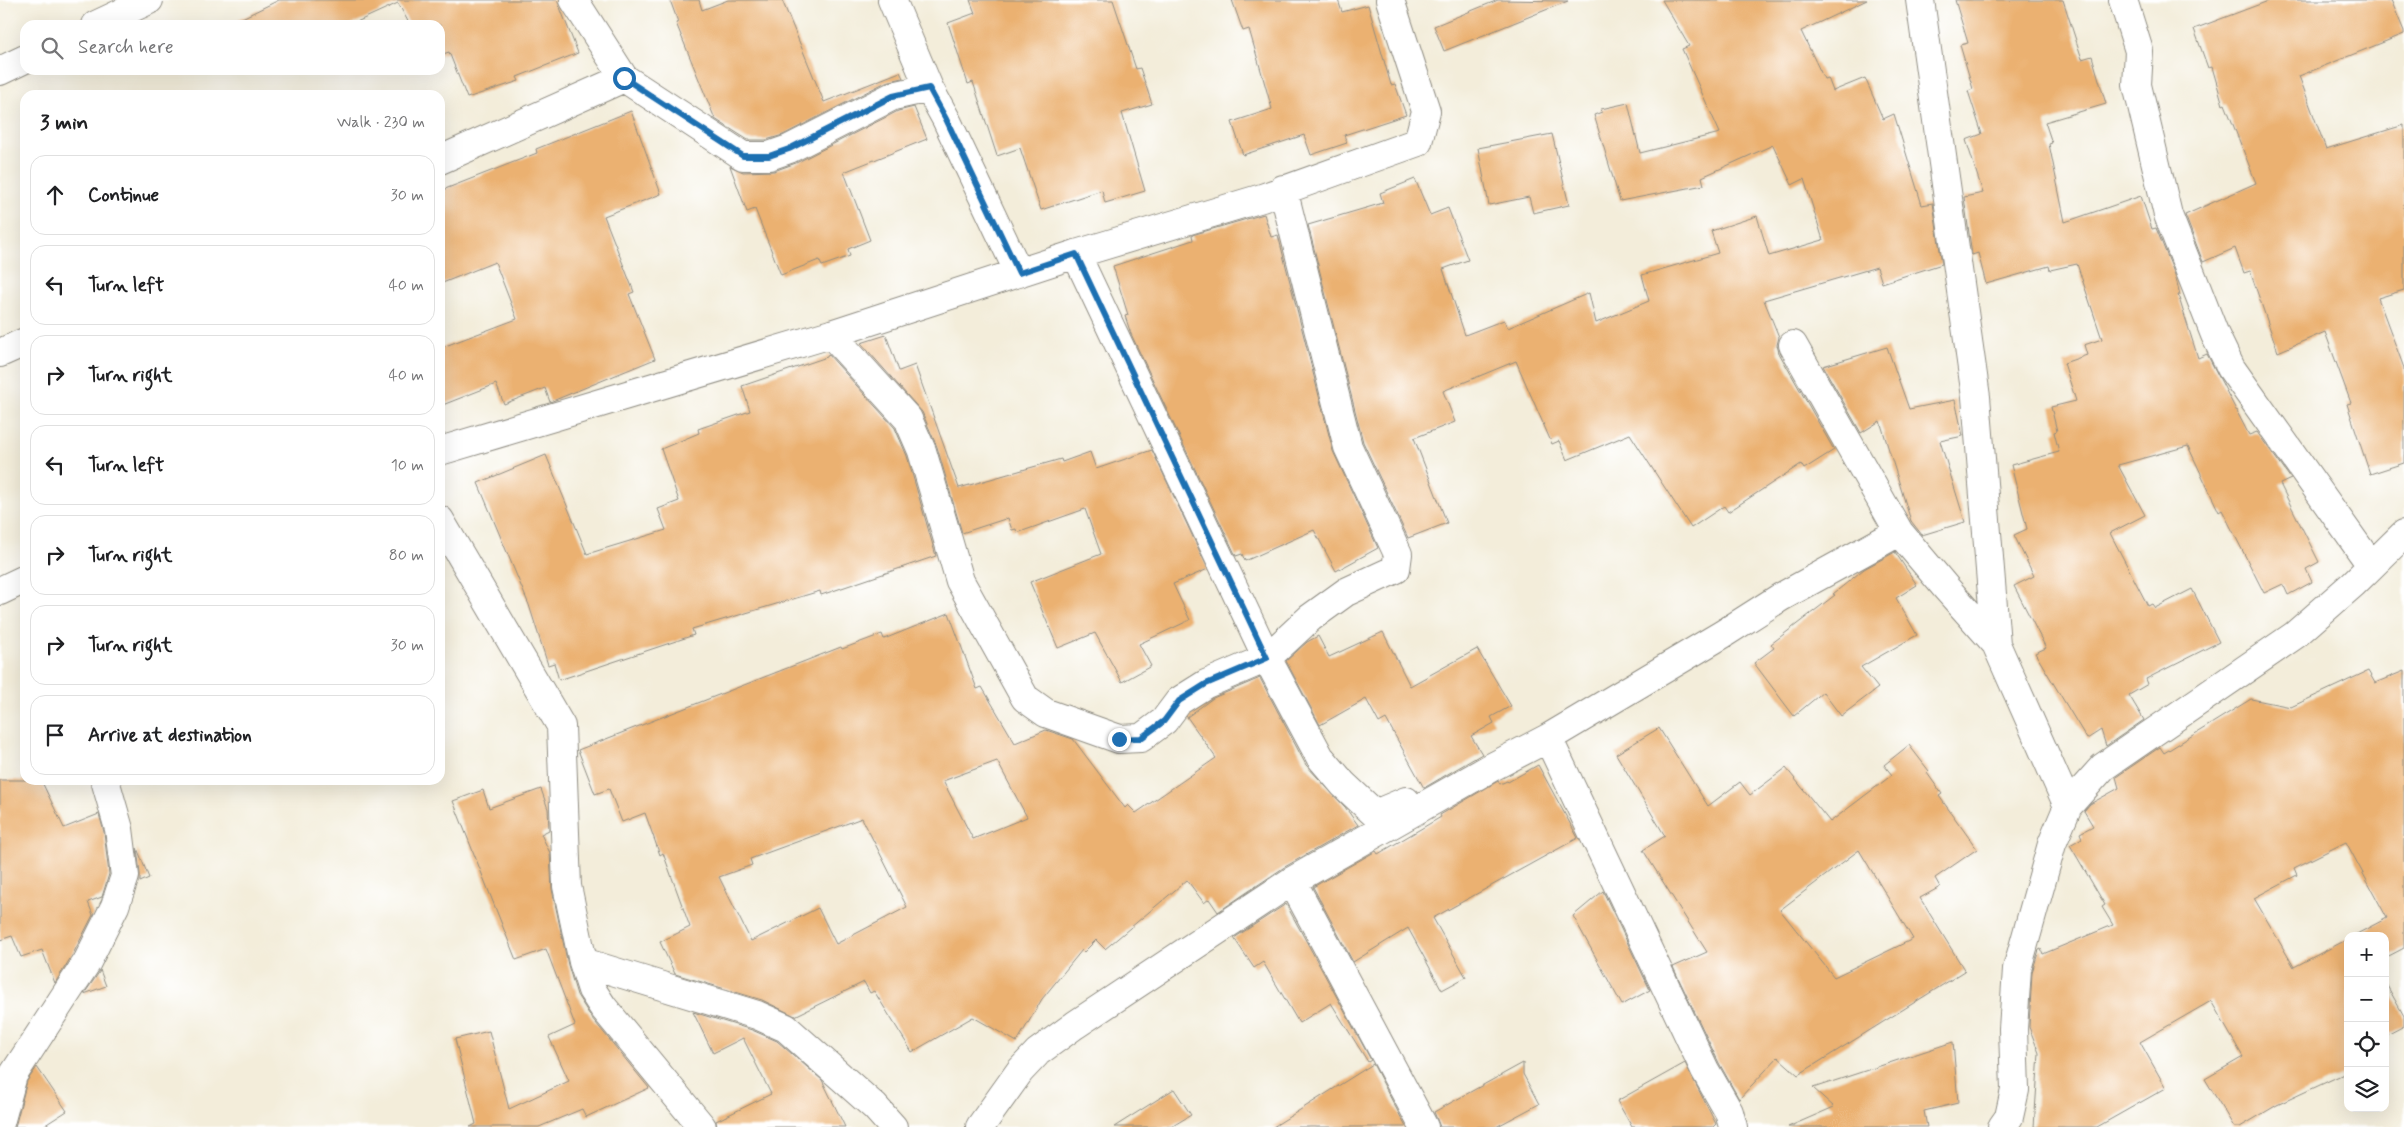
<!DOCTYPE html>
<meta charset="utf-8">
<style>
:root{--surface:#fff;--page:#f6f6f6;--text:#202124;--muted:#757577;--line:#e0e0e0}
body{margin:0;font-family:Mynerve,sans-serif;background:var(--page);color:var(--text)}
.controls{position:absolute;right:15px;bottom:15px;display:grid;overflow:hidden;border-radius:10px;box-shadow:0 5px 20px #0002}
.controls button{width:45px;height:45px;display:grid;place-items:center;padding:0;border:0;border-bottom:1px solid var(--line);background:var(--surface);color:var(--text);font:25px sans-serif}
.stop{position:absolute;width:15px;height:15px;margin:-11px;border:4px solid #1f6fb2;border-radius:50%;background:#fff}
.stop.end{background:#1f6fb2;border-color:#fff;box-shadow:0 1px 5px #0008}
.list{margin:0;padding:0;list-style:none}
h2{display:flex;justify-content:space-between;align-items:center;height:65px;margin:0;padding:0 20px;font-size:21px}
h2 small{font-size:16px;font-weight:400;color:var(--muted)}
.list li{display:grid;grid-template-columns:32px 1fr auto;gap:15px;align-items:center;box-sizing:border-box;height:80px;margin:0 10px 10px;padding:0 10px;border:1px solid var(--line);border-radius:15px}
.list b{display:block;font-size:19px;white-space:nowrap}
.list em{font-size:16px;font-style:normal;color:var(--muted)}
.icon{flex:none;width:28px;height:28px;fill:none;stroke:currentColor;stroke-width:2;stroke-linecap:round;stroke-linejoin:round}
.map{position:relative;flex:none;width:2404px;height:1127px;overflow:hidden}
.search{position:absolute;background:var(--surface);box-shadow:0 5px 20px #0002;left:20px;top:20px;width:425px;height:55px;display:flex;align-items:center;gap:12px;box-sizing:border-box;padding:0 18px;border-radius:15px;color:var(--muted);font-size:19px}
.panel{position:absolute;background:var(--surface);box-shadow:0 5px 20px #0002;left:20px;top:90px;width:425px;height:695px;border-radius:15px}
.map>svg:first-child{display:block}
.building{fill:#ebb171;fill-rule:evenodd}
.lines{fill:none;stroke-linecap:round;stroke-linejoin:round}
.minor-casing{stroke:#8f8c82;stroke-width:30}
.minor{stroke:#fff;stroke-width:28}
.route{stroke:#1f6fb2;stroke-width:6}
</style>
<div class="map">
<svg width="2404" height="1127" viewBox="0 0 2404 1127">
<rect width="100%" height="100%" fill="#fff"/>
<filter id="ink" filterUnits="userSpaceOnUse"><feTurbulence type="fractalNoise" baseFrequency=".02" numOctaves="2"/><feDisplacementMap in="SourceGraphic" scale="10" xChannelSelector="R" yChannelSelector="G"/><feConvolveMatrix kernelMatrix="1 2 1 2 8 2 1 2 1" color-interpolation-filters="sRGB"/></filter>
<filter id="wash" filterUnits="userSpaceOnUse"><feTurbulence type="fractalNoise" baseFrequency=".0096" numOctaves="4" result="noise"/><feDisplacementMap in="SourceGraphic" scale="20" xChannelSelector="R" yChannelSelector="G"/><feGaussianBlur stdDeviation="1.12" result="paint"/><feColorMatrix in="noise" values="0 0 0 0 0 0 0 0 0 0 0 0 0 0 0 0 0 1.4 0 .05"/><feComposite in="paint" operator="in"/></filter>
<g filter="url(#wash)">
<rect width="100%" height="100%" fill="#f3edda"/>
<g id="blocks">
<path class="building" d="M279,0H557L578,53L517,77L519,81L467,98L449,52L440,55V25H410L398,3L350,25H240L238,20Z
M670,0H699L702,10L728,0H782L824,102L900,72L903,78L886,82L783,135L766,140H748L715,119L676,23L678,22Z
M970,0H1113L1136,69L1140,68L1152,104L1122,113L1145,191L1105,203L1102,190L1041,210L1020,148L997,156L973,82L968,84L948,23L975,13Z
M1232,0H1338L1342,12L1368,5L1391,85L1395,84L1406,115L1344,135L1347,143L1311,155L1304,135L1243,155L1232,122L1272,109L1249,29L1243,31Z
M1498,0L1568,1L1444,51L1434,26Z
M1662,0H1867L1801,31L1824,79L1828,78L1833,91L1865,78L1883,119L1894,114L1922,205L1933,203L1942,264L1882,283L1877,267L1764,300L1779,337L1777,345L1779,353L1834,450L1804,469L1801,464L1728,512L1724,506L1691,528L1630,434L1567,460L1559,441L1552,444L1516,361L1443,391L1455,422L1414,438L1447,523L1408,538L1363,442L1308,225L1383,203L1380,193L1415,179L1430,215L1448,208L1468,260L1443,269L1465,335L1504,320L1508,328L1589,293L1596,323L1649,301L1642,275L1718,253L1711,231L1757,216L1769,256L1823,240L1804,179L1792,185L1773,145L1702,177L1704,185L1620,201L1594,115L1602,112L1601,109L1628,103L1640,153L1720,133L1682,49L1689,46Z
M1955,0H2063L2082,59L2092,56L2106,104L2045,122L2052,143L2049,144L2065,222L2141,196L2152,229L2156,228L2175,275L2180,295H2178L2198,358L2207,354L2249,435L2257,432L2291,479L2280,484L2319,562L2306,569L2312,582L2288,595L2283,584L2264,593L2222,510L2219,512L2188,446L2118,465L2145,515L2110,533L2148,606L2152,604L2155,608L2192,589L2219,642L2146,679L2148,684L2129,695L2144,720L2106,746L2101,730L2087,739L2035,653L2046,648L2014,586L2034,576L2014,535L2027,529L2011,465L2059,452L2054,432L2057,431L2051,407L2076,401L2064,363L2087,355L2084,345L2102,339L2077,264L2050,270L2049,266L1986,284L1978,253L1972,255L1964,197L1983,193L1966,140L1982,134L1968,91L1973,89L1960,45L1968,43Z
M2271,0H2391L2404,31V34L2299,76L2326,149L2404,125V290L2378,298L2404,368V463L2370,474L2347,404L2351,403L2325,332L2278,352L2250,271L2244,273L2235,248L2203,262L2185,215L2256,183L2225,104L2223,105L2212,67L2208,68L2194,29Z
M914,107L927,139L844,172L870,240L848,249L850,256L822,266L819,260L781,275L755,209L747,212L730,166L743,172L774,171L796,163L898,111Z
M631,111L661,194L604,216L634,292L629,294L655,359L550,402L545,388L504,404L496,384L440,406V348L517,319L495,262L440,284V191L537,153L536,149Z
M1552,134L1569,205L1533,213L1529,197L1489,205L1478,148Z
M1264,214L1271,237L1278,235L1333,451L1378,548L1336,571L1314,530L1245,561L1242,554L1236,556L1131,334L1125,316L1128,315L1113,266L1193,240L1192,235Z
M886,335L899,371L915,365L959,488L1061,459L1062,462L1090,452L1096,469L1152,450L1208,569L1173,584L1190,620L1139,644L1151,666L1122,682L1095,633L1058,648L1030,582L1101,554L1085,509L1017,533L1016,529L1012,530L1008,518L962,533L937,447L922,412L861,343Z
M1887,347L1909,409L1955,400L1963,436L1940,441L1965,522L1922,535L1911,521L1880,421L1861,433L1823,366Z
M828,354L895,428L907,456L936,556L821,595L820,591L692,629L694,635L559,680L554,663L548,665L529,605L478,483L546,455L587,554L666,530L658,509L679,501L661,449L699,433L698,429L750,411L742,386L827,357Z
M1895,552L1917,585L1896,598L1917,635L1861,667L1878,688L1841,716L1823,692L1794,716L1754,663L1774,648L1771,644L1835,595L1833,594L1864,569Z
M949,613L977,689L982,687L1015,743L1046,730L1073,739L1125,808L1128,805L1136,813L1216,758L1187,717L1213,698L1260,678L1306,765L1345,807L1358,825L1283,868L1218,912L1209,899L1204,903L1187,880L1105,949L1096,940L1084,952L1082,950L1042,999L1017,1042L973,1017L912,1052L874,991L870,993L864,982L795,1016L762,1000L675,974L660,942L690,927L663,853L660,855L645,813L622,822L609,789L595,794L578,750L841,647L842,649L882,634L884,639ZM997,761L1027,817L973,839L943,781ZM862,818L907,907L836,944L818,908L751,941L719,877L752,865L750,859Z
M1383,632L1410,686L1477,649L1511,706L1491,717L1494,723L1471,736L1482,754L1424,788L1386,719L1379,723L1366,699L1320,725L1286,661L1307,642L1318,636L1329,657Z
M2368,671L2375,683L2404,671V948L2385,958V936H2353L2387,918L2346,842L2294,868L2297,875L2254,898L2294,967L2348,939V1072L2277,1105L2240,1127H2234L2205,1079L2243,1057L2211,1001L2140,1042L2166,1088L2097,1127H2034L2039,1053L2029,1027L2032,972L2039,950L2041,949L2043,954L2113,925L2102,907L2105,905L2070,845L2082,838L2080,833L2093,826L2084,811L2090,804L2119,788L2116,777L2160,747L2164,753L2251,699L2291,707Z
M1659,728L1708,806L1740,782L1750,795L1786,768L1830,822L1892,775L1884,765L1909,745L1929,771L1927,773L1942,794L1939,796L1977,849L1935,878L1940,887L1920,898L1965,971L1798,1075L1778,1057L1739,1099L1719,1063L1673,967L1707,952L1643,850L1665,836L1616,754ZM1859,850L1913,939L1834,977L1780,910Z
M1538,765L1578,838L1433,918L1466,977L1442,990L1408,928L1353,962L1313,887L1376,851L1378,854L1441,817L1440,815L1498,781L1500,784L1507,781L1508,782Z
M0,780H41L64,828L99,814L104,832L109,874L102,897L88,902L93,915L73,954L55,983L42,950L21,957L12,936L0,940Z
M541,789L548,809L549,830L541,834L550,853L552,889L568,965L577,995L591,1017L649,1088L586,1117L582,1109L539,1127H470L476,1124L455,1039L489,1031L509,1109L569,1081L549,1037L575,1025L546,949L516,960L453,801L483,790L489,808Z
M137,848L149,878L140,882V874Z
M1603,891L1650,990L1622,1005L1573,916Z
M1286,904L1371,1060L1368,1062L1331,1003L1299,1023L1263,962L1254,968L1234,938Z
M100,970L106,986L84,994L100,971Z
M2385,982L2404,1016V1026L2385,1036Z
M693,1012L752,1030L777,1041L822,1080L845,1127H717L716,1121L771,1094L743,1038L713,1053Z
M1953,1042L1958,1103L1924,1111L1927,1127H1788L1834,1107L1813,1088Z
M1523,1063V1074L1539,1104L1496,1127H1440L1434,1112Z
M1685,1063L1716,1124L1713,1127H1632L1617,1101Z
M1373,1064L1406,1127H1273Z
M37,1067L67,1111L42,1127H15L27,1081Z
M1174,1089L1191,1115L1171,1127H1114Z"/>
</g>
</g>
<g filter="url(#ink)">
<use href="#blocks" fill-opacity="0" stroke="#8f8c82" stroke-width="1"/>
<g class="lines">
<defs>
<path id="minor" d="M574,0L624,78L743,156H769L789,149L893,96L929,88
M892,0L929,88L946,119L1019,273
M1920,0L1976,397L1996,644
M2123,0L2139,51L2137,85L2168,215L2215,335L2231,368L2371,565
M96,25L149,0
M0,71L25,59
M440,160L624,78
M1283,189L1348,447L1398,554L1396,569L1346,592L1310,618L1267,658L1320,757L1343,784L1375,814L1406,801
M831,334L908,419L922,451L960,581L1025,698L1046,713L1119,739L1141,738L1164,721L1179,701L1206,684L1267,658L1076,254
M1793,345L1899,532L1947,589L1996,644L2068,806
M0,353L25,342
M440,451L831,334L1076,254L1262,198L1418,142L1426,111L1390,0
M440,520L561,726L567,886L583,962L592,990L603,1007L702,1127
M0,591L25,579
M1548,738L1705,1070L1729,1112L1733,1127
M1292,881L1424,1127
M583,962L757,1015L786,1028L875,1107L893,1127
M0,1123L13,1075L87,962L115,906L125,876L119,829L105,780
M980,1127L1020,1071L1038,1052L1075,1025L1292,881L1492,767L1548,738L1723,634L1781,597L1899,532
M2002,1127L2009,1117L2015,1090L2013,1029L2017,969L2052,844L2068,806L2103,767L2295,635L2353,584L2404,534"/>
</defs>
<use href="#minor" class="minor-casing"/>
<use href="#minor" class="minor"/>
</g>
</g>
<g class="lines" filter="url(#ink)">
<path class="route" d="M624,78L743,156H769L789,149L893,96L929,88L946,119L1019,273L1076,254L1267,658L1206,684L1179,701L1164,721L1141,738L1119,739"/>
</g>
</svg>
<div class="controls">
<button>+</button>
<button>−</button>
<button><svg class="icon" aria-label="locate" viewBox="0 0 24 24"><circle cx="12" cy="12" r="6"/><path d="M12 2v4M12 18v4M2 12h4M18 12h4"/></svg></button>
<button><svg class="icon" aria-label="layers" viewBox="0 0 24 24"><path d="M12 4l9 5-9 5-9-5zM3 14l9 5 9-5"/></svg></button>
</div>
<div class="stop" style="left:624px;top:78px"></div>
<div class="stop end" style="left:1119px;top:739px"></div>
<div class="search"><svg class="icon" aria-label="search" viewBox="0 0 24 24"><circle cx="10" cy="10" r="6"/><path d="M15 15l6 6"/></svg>Search here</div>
<section class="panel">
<h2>3 min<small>Walk · 230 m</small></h2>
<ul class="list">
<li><svg class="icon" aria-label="ahead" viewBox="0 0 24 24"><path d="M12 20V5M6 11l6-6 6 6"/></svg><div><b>Continue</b></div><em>30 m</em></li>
<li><svg class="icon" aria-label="left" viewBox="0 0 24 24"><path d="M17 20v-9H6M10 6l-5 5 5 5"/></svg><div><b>Turn left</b></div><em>40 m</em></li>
<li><svg class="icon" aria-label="right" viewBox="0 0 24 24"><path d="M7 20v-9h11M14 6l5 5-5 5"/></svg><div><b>Turn right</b></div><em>40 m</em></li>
<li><svg class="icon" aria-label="left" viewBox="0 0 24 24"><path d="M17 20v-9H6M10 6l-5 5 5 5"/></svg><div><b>Turn left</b></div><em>10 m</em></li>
<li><svg class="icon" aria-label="right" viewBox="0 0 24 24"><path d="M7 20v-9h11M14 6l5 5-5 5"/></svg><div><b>Turn right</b></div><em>80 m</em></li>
<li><svg class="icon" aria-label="right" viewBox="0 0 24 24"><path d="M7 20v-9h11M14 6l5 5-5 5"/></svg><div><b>Turn right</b></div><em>30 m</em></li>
<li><svg class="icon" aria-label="arrive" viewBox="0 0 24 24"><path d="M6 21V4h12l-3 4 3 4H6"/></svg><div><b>Arrive at destination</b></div></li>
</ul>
</section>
</div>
